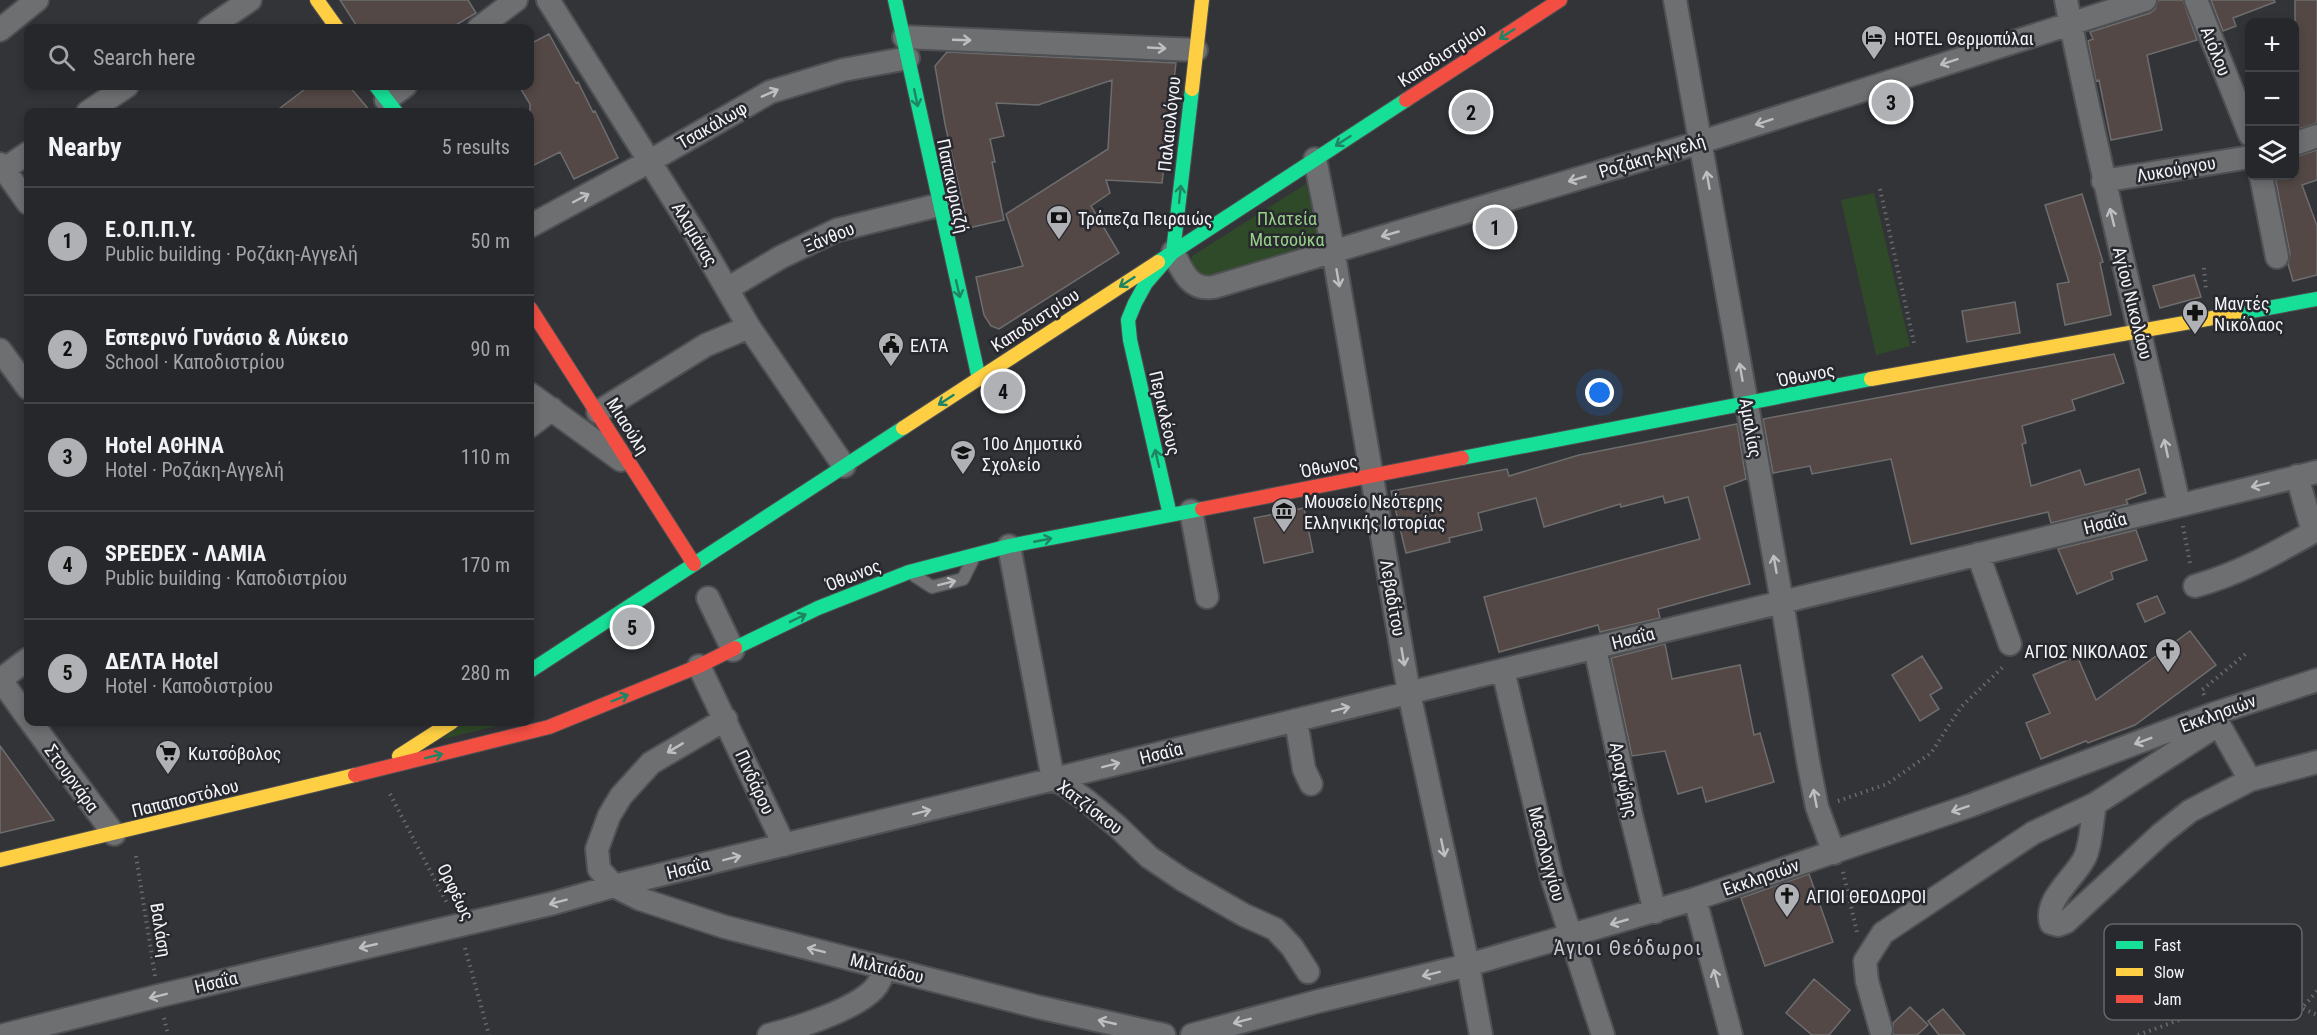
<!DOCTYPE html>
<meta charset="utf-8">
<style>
:root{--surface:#26272a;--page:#2e2f32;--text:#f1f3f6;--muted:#a4a5a8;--line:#424447;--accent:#b0b1b5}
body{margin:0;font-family:"Roboto Condensed",sans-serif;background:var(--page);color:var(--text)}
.controls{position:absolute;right:18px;top:18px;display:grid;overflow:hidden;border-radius:12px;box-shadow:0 3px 9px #0003}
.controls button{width:54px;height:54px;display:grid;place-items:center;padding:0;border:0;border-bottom:2px solid var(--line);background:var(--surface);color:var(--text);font:30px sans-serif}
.you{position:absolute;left:1600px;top:393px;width:21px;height:21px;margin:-15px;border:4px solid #fff;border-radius:50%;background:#1a73e8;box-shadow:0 0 0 9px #1a73e833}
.badge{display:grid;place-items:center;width:39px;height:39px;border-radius:50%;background:var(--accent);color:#111;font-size:20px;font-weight:700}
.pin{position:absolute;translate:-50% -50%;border:3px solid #fff;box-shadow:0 2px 6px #0006}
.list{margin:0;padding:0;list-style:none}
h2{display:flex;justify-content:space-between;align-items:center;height:78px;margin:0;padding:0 24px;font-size:26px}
h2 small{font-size:20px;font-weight:400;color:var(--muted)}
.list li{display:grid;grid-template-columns:39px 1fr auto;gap:18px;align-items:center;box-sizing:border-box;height:108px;padding:0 24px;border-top:2px solid var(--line)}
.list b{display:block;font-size:22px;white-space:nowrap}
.list p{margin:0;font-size:20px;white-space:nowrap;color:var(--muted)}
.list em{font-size:20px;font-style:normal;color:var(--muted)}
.icon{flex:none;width:33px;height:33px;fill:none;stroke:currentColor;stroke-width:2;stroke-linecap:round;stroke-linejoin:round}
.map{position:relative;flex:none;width:2317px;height:1035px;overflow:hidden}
.search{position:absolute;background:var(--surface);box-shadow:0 3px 9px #0003;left:24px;top:24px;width:510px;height:66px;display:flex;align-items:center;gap:15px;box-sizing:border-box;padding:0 21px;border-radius:12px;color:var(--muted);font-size:22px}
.panel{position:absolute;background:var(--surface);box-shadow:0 3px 9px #0003;left:24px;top:108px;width:510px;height:618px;border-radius:12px}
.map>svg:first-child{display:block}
.green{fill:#2f4a28}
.building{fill:#534845;stroke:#6e6d6e;stroke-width:1.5}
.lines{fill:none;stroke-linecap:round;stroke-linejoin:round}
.lane-casing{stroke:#4f5053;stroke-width:15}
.street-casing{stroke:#4f5053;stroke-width:26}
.fast-casing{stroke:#4f5053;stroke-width:16}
.slow-casing{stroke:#4f5053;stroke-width:16}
.jam-casing{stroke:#4f5053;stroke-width:16}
.path{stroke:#696a6c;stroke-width:4;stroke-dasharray:1.5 4.5;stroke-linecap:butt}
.lane{stroke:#6e6f71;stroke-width:12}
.street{stroke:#6e6f71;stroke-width:22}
.fast{stroke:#16e098;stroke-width:14}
.slow{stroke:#ffcf43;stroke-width:14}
.jam{stroke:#f24e42;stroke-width:14}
.oneway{stroke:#1f8464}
.oneway2{stroke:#bebfc2}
.labels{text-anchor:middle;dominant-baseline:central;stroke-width:5;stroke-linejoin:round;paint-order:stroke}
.poi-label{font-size:18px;fill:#f4f4f8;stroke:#28292f;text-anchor:start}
.street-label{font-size:18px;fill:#f4f4f8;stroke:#28292f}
.park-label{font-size:18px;fill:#97d087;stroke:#28292f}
.neighbourhood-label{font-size:20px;letter-spacing:1.5px;fill:#c6c7cf;stroke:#28292f}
.key{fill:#28292f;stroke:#65666b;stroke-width:1.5}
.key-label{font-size:16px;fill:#f4f4f8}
</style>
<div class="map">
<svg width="2317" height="1035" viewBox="0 0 2317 1035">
<rect width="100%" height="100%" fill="#333438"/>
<path class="green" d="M1306,184L1320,246L1213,282L1191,272L1192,256Z
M1874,193L1910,346L1876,355L1841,200Z
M464,722H495L497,726L442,739Z"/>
<path class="building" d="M340,0H468L476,13L451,28H358Z
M2158,0H2183L2197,40L2147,55L2162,130L2111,140L2099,80L2096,81L2088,41L2093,39L2090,32L2150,13L2155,9Z
M2211,0H2274L2275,2L2233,18L2236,26L2223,31Z
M2295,0H2317V123L2295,130Z
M549,34L576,83L578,82L593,112L595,111L618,158L574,179L560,152L530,167V104L519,86H530V44Z
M947,52L1176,63L1162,183L1106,180L1110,193L1091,206L1119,253L999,329L991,326L984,315L976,277L1023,266L1006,214L1108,149L1112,80L1038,105L996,103L1004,136L990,139L995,162H992L1004,220L968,228L945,124L935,66Z
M309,86H349L371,112H275Z
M2317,150V180L2302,185L2317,226V275L2293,281L2288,264L2290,254L2275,176H2295V157Z
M2082,194L2103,262L2100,263L2111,315L2065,325L2057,284L2069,282L2045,205Z
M2194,275L2201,297L2160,308L2153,286Z
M2015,302L2020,333L1967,342L1962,311Z
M2114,354L2124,383L2072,400L2075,410L2022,426L2026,443L2022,444L2031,486L2080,470L2085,485L2139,469L2146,493L2126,500L2128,504L2051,523L2048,512L1911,544L1891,459L1812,474L1810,466L1773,473L1763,419Z
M1737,424L1746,479L1724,487L1750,584L1658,609L1660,618L1600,632L1598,625L1499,652L1484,597L1700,539L1688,497L1665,503L1663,496L1621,507L1620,504L1544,527L1536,498L1478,513L1482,530L1449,538L1450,542L1406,553L1391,491L1507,469L1509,476L1579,455Z
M1304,508L1313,552L1264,563L1254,518Z
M2136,530L2147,560L2111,572L2113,579L2077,594L2058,549Z
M2157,596L2165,613L2145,622L2137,604Z
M2190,631L2216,665L2135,725L2088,743L2086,741L2041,759L2026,723L2050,713L2033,675L2077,656L2096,700Z
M1665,644L1672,679L1740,665L1754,735L1760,733L1774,782L1706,802L1702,787L1678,794L1665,751L1632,756L1611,658Z
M1922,656L1942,688L1930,695L1939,709L1920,721L1892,675Z
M0,746L54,820L0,833Z
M1809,874L1833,942L1765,966L1741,898Z
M1814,979L1850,1010L1829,1035H1812L1786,1013Z
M1910,1007L1928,1025L1917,1035H1893V1023Z
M1943,1009L1965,1035H1939L1928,1021Z"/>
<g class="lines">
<defs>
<path id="lane" d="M915,576L932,587L963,579L972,561"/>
<path id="street" d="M548,0L694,232L749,327L844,466
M1675,0L1782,602L1808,761L1817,807L1834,853
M2066,0C2099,169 2142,336 2179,505
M2196,0L2250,135
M209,28L250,0
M479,28L516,0
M0,30L37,0
M904,37L1196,50
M386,100L405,86
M88,112L127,86
M2294,144L2317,136
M1315,159L1333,250L1409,693L1468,965L1481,1035
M0,164L28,203
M0,172L28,153
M2261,176L2277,257
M2103,181L2250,157
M530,226L650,161L770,92L843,70L908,58
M1173,252C1182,271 1190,291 1214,287L1701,142L2145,0
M727,289L781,257L837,230L939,205
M0,350L28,388
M530,394L621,460
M598,412L706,345L749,327
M530,426L552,409
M1191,511L1207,597
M1009,546L1053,779L1065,785L1087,801L1118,827L1149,857L1183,880L1244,915L1275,929L1292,947L1308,972
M1978,554L2010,644
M2195,586C2238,574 2274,554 2313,532L2297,476
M708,598L733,650
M1595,648L1631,815L1655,912
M699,666L784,845
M1503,670L1552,878L1603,1035
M0,679L28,718
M0,680L28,659
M2213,714L2250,780
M726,719L651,763L621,796L609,816L597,849L599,869L614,886L640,899L725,927L1038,1007L1164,1035
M1296,720L1304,769L1311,784
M31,722L114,834
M2095,804C2092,819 2091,847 2084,859C2074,878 2044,900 2051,923L2058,925L2066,922L2161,834L2190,811L2250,780L2317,762
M1695,899L1731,1035
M1881,1030L1867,981L1865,961L1883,933L2033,833L2095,804L2219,724
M4,1035L158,996L554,903L614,886L2317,472
M769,1035C797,1028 854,1010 874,989C880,983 882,975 884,968
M1192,1035L1319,1001L1468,965L1695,899L1972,805L2213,714L2317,680"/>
<path id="fast" d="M895,0L979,379
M376,86L396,112
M1158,262L1406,100
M2235,314L2317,299
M1462,458L1871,379
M1170,515L1130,340L1128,320L1135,303L1146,283L1173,252L1192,89
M735,648L818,608L909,572L1009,546L1202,509
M530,671L903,428"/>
<path id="slow" d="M317,0L337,28
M1192,89L1202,0
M1871,379L2235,314
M903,428L1158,262
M399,756L452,722
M0,860L355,775"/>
<path id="jam" d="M1406,100L1560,0
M530,308L694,564
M1202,509L1462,458
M355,775L549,727L699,666L735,648"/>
</defs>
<use href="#lane" class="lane-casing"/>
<use href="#street" class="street-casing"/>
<use href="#fast" class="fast-casing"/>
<use href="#slow" class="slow-casing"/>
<use href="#jam" class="jam-casing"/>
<path class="path" d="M1880,189L1914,343
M2204,268L2206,291
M2183,526L2190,563
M2204,695L2202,690L2248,652
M390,794L448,905
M1838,801L1887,784L1931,753L1961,707L2004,666
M136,856L155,976
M1843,872L1857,932
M465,948L489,1035
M2317,991L2302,1008L2317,1015
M164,1018L168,1035
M2138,1035L2237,999L2276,990L2302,1008"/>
<use href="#lane" class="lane"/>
<use href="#street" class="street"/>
<use href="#fast" class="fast"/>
<use href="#slow" class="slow"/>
<use href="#jam" class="jam"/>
</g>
<defs><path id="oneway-shaft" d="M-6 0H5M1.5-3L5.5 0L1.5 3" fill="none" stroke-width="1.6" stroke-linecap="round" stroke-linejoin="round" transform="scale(1.5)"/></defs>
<g class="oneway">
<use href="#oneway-shaft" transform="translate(1507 34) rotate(147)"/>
<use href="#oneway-shaft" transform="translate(916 98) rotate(78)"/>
<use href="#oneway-shaft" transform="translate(1343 141) rotate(147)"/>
<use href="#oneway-shaft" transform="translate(1180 194) rotate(-84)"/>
<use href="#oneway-shaft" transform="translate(1127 282) rotate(147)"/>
<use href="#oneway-shaft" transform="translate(958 289) rotate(77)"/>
<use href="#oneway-shaft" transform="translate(946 400) rotate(147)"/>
<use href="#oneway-shaft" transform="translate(1157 458) rotate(-103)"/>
<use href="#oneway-shaft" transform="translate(1043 540) rotate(-11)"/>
<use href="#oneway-shaft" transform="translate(798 618) rotate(-26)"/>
<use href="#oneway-shaft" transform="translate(620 698) rotate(-22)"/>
<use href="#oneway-shaft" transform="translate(434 756) rotate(-14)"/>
</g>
<g class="oneway2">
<use href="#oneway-shaft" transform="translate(962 40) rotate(2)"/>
<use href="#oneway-shaft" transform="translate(1157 48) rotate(3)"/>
<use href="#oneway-shaft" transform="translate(1949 62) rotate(162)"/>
<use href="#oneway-shaft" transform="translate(770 93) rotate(-24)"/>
<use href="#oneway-shaft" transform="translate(1764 122) rotate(162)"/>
<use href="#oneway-shaft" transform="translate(1577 179) rotate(164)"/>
<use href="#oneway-shaft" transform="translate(1708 180) rotate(-100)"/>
<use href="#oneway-shaft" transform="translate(581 198) rotate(-28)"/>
<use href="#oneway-shaft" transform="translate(2112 217) rotate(-104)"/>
<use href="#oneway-shaft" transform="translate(1390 234) rotate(164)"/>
<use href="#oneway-shaft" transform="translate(1338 278) rotate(80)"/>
<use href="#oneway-shaft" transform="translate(1741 372) rotate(-100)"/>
<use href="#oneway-shaft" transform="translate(2166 448) rotate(-102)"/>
<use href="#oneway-shaft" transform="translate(2260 485) rotate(166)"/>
<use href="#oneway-shaft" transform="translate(1775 564) rotate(-100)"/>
<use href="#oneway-shaft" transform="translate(947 583) rotate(-14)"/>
<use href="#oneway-shaft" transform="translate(1403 657) rotate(80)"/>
<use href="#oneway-shaft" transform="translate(1341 709) rotate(-14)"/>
<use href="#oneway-shaft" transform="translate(2143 741) rotate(159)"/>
<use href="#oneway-shaft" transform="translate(675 748) rotate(149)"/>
<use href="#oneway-shaft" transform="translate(1111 765) rotate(-14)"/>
<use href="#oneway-shaft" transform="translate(1815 798) rotate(-101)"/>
<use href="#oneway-shaft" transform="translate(1960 809) rotate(161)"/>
<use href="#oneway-shaft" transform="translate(922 812) rotate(-14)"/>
<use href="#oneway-shaft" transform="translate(1443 848) rotate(78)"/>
<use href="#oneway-shaft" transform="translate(732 858) rotate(-14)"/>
<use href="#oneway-shaft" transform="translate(558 902) rotate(165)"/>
<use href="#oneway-shaft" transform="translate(1619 922) rotate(164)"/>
<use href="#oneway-shaft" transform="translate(368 946) rotate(167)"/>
<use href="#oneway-shaft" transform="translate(816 950) rotate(-166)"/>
<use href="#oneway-shaft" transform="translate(1431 974) rotate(166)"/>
<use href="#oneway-shaft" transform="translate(1716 978) rotate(-105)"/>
<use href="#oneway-shaft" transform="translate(158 996) rotate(166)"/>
<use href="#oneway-shaft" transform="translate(1242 1021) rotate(165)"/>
<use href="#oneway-shaft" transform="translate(1107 1022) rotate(-167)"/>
</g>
<defs>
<symbol id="hotel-pin" viewBox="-11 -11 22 30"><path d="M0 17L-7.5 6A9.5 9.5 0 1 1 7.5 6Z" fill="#b0b1b5" stroke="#28292f"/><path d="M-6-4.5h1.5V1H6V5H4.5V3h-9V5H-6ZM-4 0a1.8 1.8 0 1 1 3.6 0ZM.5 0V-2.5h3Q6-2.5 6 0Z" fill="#111"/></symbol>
<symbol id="bank-pin" viewBox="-11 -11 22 30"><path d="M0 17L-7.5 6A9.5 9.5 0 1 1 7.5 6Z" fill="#b0b1b5" stroke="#28292f"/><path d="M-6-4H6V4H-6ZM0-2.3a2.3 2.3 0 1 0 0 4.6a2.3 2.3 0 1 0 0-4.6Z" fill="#111"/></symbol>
<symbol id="pharmacy-pin" viewBox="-11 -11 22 30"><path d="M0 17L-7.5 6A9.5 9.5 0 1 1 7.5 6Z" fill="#b0b1b5" stroke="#28292f"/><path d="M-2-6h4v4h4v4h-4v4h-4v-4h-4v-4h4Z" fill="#111"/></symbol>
<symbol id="civic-pin" viewBox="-11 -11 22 30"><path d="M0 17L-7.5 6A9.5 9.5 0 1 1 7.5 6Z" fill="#b0b1b5" stroke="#28292f"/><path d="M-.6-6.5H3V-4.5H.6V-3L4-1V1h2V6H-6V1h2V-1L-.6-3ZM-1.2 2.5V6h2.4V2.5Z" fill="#111"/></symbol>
<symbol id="school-pin" viewBox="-11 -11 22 30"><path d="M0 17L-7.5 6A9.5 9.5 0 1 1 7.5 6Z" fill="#b0b1b5" stroke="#28292f"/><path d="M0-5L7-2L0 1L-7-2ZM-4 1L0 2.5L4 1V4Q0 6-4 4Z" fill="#111"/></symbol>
<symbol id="museum-pin" viewBox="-11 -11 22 30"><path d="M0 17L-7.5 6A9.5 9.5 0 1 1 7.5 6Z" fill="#b0b1b5" stroke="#28292f"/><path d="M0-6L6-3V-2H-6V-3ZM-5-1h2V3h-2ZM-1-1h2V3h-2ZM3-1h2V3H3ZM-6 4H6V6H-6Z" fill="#111"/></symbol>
<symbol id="church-pin" viewBox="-11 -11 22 30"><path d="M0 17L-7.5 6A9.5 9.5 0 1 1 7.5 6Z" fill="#b0b1b5" stroke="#28292f"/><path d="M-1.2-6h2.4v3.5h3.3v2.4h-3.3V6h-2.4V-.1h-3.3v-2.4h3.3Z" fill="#111"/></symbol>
<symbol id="supermarket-pin" viewBox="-11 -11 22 30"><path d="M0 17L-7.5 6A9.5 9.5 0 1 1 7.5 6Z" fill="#b0b1b5" stroke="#28292f"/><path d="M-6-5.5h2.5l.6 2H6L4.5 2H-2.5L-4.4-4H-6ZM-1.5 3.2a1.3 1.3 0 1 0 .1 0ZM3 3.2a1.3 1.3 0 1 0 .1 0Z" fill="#111"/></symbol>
</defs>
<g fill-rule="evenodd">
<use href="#hotel-pin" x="1859" y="23" width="30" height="40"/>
<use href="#bank-pin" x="1044" y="203" width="30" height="40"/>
<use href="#pharmacy-pin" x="2180" y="298" width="30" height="40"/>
<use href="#civic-pin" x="876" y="330" width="30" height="40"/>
<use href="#school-pin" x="948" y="438" width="30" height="40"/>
<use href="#museum-pin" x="1269" y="496" width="30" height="40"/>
<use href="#church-pin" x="2153" y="636" width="30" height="40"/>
<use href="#supermarket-pin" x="153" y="738" width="30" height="40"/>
<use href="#church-pin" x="1772" y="881" width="30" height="40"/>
</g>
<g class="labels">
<g class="poi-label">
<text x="1894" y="38">HOTEL Θερμοπύλαι</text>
<text x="1078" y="218">Τράπεζα Πειραιώς</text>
<text x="2214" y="303">Μαντές<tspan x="2214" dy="21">Νικόλαος</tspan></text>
<text x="910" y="345">ΕΛΤΑ</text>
<text x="982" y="443">10ο Δημοτικό<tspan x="982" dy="21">Σχολείο</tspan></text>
<text x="1304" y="501">Μουσείο Νεότερης<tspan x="1304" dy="21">Ελληνικής Ιστορίας</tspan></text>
<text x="2148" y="651" text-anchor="end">ΑΓΙΟΣ ΝΙΚΟΛΑΟΣ</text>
<text x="188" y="753">Κωτσόβολος</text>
<text x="1806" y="896">ΑΓΙΟΙ ΘΕΟΔΩΡΟΙ</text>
</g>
<g class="street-label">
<text transform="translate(2216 51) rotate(68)">Αιόλου</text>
<text transform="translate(1442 55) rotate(-33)">Καποδιστρίου</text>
<text transform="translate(1169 124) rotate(-84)">Παλαιολόγου</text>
<text transform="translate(712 125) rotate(-30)">Τσακάλωφ</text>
<text transform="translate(1652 156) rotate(-17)">Ροζάκη-Αγγελή</text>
<text transform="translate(2176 169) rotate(-10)">Λυκούργου</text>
<text transform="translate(953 186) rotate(78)">Παπακυριαζή</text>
<text transform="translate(695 234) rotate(59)">Αλαμάνας</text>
<text transform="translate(829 237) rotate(-22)">Ξάνθου</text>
<text transform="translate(2133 303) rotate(76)">Αγίου Νικολάου</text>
<text transform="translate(1035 320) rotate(-33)">Καποδιστρίου</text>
<text transform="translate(1806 375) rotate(-11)">Όθωνος</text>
<text transform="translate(1165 413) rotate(77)">Περικλέους</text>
<text transform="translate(628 426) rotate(58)">Μιαούλη</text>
<text transform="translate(1751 428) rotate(80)">Αμαλίας</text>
<text transform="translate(1329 466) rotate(-11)">Όθωνος</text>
<text transform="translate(2105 523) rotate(-14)">Ησαΐα</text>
<text transform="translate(853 575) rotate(-22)">Όθωνος</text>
<text transform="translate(1393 598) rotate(80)">Λεβαδίτου</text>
<text transform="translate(1633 638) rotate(-14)">Ησαΐα</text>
<text transform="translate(2218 713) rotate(-20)">Εκκλησιών</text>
<text transform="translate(1161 753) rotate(-14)">Ησαΐα</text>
<text transform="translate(72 778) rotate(54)">Στουρνάρα</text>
<text transform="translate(1624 780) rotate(78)">Αραχώβης</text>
<text transform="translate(755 782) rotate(65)">Πινδάρου</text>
<text transform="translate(185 798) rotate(-14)">Παπαποστόλου</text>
<text transform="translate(1090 807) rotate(37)">Χατζίσκου</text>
<text transform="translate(1547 854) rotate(75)">Μεσολογγίου</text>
<text transform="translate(688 868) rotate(-14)">Ησαΐα</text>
<text transform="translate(1761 877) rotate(-19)">Εκκλησιών</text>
<text transform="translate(456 892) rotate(64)">Ορφέως</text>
<text transform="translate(161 930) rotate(81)">Βαλάση</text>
<text transform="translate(887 968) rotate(14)">Μιλτιάδου</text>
<text transform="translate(216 982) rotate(-13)">Ησαΐα</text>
</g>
<g class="park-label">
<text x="1287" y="218">Πλατεία<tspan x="1287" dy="21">Ματσούκα</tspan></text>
</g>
<g class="neighbourhood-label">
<text x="1628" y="948">Άγιοι Θεόδωροι</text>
</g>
</g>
<rect x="2104" y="924" width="198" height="96" rx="9" class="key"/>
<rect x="2116" y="941" width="27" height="8" fill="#16e098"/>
<rect x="2116" y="968" width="27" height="8" fill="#ffcf43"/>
<rect x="2116" y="995" width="27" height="8" fill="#f24e42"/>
<g class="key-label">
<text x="2154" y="951">Fast</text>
<text x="2154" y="978">Slow</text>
<text x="2154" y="1005">Jam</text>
</g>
</svg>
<div class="controls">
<button>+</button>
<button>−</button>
<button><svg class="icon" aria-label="layers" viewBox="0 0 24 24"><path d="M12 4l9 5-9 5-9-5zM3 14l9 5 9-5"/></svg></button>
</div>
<div class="you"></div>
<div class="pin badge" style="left:1495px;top:227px">1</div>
<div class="pin badge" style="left:1471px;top:112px">2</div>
<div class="pin badge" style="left:1891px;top:102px">3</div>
<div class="pin badge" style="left:1003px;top:391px">4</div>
<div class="pin badge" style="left:632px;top:627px">5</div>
<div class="search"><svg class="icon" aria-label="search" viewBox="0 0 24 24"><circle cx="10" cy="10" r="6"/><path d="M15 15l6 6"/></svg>Search here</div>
<section class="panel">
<h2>Nearby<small>5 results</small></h2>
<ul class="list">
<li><span class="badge">1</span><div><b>Ε.Ο.Π.Π.Υ.</b><p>Public building · Ροζάκη-Αγγελή</p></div><em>50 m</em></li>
<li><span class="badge">2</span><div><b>Εσπερινό Γυνάσιο &amp; Λύκειο</b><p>School · Καποδιστρίου</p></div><em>90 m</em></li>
<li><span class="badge">3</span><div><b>Hotel ΑΘΗΝΑ</b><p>Hotel · Ροζάκη-Αγγελή</p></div><em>110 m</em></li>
<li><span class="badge">4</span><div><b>SPEEDEX - ΛΑΜΙΑ</b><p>Public building · Καποδιστρίου</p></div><em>170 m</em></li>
<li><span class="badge">5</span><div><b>ΔΕΛΤΑ Hotel</b><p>Hotel · Καποδιστρίου</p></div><em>280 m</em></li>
</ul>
</section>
</div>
